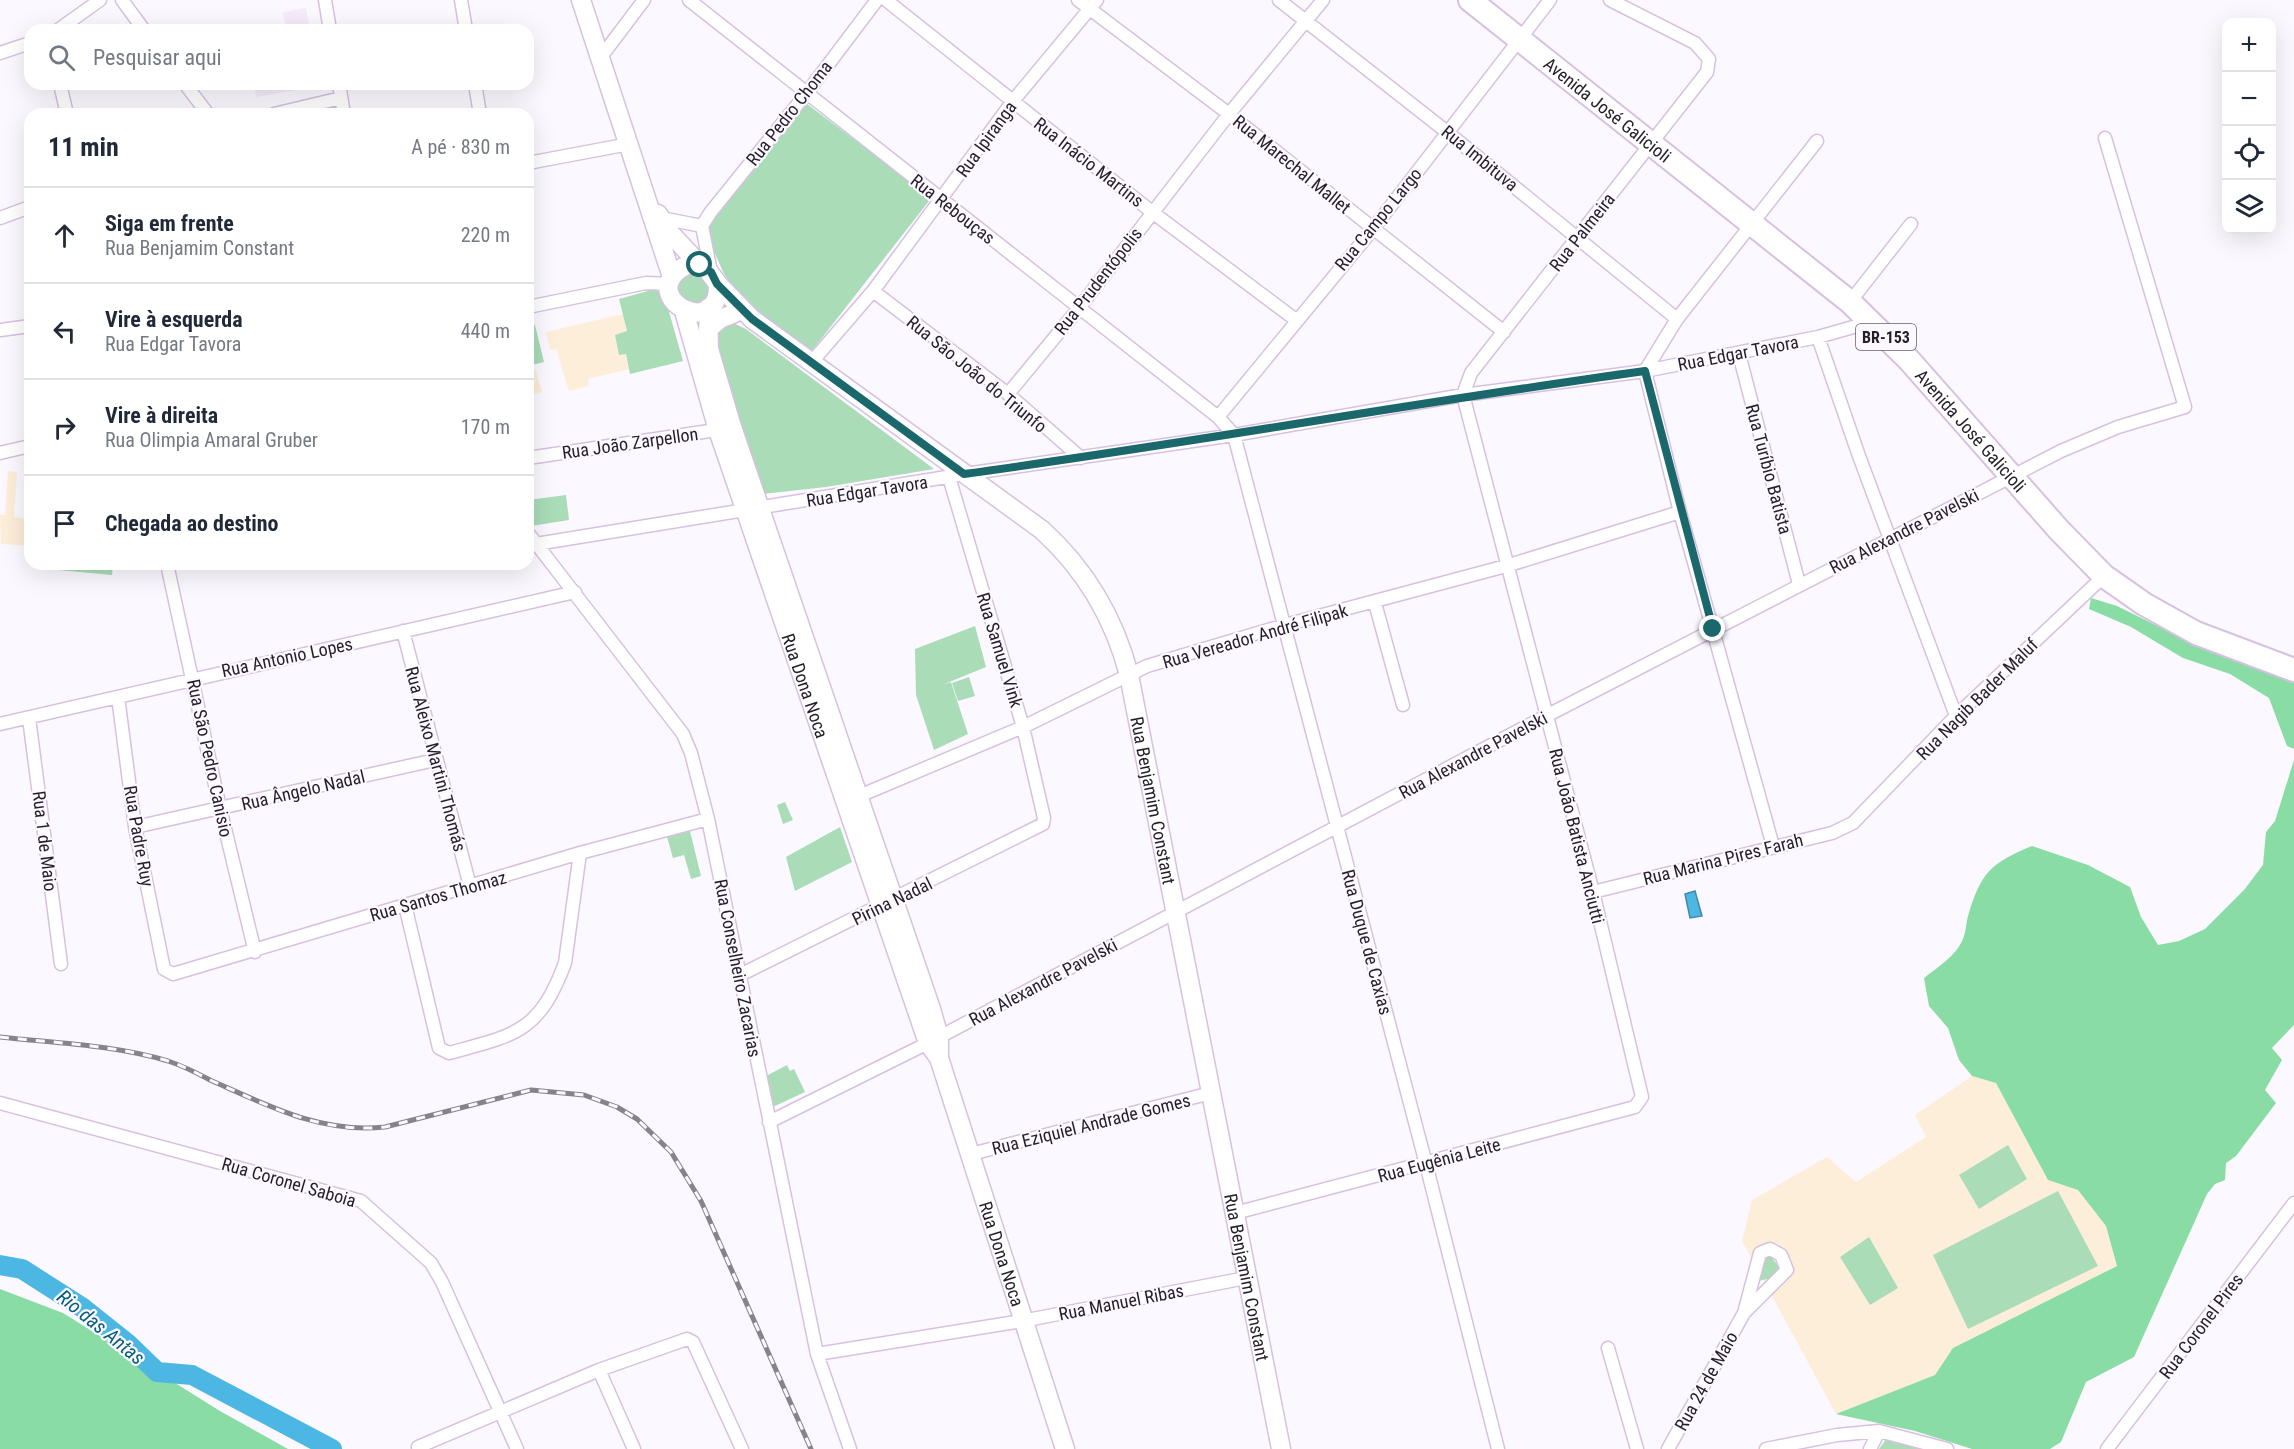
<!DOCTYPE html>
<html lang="pt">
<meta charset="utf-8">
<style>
:root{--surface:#fff;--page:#f6f6f7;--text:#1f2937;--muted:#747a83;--line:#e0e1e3}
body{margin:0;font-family:"Roboto Condensed",sans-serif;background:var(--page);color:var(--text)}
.controls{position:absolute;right:18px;top:18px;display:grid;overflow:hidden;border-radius:12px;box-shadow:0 6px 24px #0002}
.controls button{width:54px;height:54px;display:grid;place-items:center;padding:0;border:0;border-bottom:2px solid var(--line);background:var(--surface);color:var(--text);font:30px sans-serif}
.stop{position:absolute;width:18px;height:18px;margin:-14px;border:4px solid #1b686c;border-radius:50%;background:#fff}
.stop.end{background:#1b686c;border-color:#fff;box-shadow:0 2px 6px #0008}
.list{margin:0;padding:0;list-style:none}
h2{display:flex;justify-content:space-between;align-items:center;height:78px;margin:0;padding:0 24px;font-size:26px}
h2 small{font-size:20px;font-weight:400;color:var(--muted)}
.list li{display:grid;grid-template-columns:39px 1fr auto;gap:18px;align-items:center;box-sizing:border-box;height:96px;padding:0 24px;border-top:2px solid var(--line)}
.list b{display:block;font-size:22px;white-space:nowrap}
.list p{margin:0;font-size:20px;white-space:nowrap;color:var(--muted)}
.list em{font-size:20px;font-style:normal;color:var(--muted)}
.icon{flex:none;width:33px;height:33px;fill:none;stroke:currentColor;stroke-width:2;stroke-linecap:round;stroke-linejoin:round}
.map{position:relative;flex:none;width:2294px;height:1449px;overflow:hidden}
.search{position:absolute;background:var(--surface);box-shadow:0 6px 24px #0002;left:24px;top:24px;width:510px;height:66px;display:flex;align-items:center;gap:15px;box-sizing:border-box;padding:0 21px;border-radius:18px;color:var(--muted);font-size:22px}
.panel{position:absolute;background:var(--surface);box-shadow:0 6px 24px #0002;left:24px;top:108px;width:510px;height:462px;border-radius:18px}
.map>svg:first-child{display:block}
.built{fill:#f5ebfa}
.education{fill:#fdeeda}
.green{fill:#aadcb8}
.forest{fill:#89dca3}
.water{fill:#4db7e4;stroke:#4189ac;stroke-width:1.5}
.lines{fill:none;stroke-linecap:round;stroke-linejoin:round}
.river{stroke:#4db7e4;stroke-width:20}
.street-casing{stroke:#d6c1e1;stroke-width:15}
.secondary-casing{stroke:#d6c1e1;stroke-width:21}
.highway-casing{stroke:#d6c1e1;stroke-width:26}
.street{stroke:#fff;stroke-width:12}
.secondary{stroke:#fff;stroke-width:18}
.highway{stroke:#fff;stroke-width:22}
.rail-casing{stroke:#88828c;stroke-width:5}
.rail{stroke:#fcf8ff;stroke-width:3;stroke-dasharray:9;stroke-linecap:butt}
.route{stroke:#1b686c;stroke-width:8}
.labels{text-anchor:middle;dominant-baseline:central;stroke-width:4.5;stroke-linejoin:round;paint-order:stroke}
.shield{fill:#fcf8ff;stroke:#665f69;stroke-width:1.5}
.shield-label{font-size:16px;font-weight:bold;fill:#251d29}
.street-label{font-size:18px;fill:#251d29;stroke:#fcf8ff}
.water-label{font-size:20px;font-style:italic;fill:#035d7b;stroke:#fcf8ff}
</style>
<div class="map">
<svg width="2294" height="1449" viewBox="0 0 2294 1449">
<rect width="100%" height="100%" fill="#fcf8ff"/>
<path class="built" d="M306,8L310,30H286L283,12Z
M254,84H319V86L256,97Z"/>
<path class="education" d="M623,314L627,332L615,335L620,355L625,354L629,369L588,379L589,386L569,391L556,349L550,350L546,332Z
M535,369L542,392L529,396L528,371Z
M8,471L17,472L14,517L30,519V546L1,544L0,515H5Z
M1972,1076L1996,1083L2048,1180L2078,1190L2106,1226L2117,1266L1953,1348L1935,1375L1836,1414L1742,1241L1752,1200L1827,1157L1856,1182L1926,1137L1915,1115Z"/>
<path class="green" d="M807,104L927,194L929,201L807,357L744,303L724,274L706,233L707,224L800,107Z
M688,268L711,281L708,297L700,304L680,301L675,279Z
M662,287L683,361L630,374L626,354L619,355L615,335L627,331L619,299Z
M731,322L746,329L934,469L826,487L763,494L711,335Z
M535,325L544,362L528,366V327Z
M566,495L569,520L531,526L528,521V500Z
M59,564H113L112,575L58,570Z
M975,626L986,667L942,685L951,682L968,734L934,750L916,695L915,649Z
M969,677L975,696L958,701L952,683Z
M785,802L793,820L783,824L777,805Z
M840,827L852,862L795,891L786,857Z
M690,831L701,876L691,879L684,855L673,858L667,837Z
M787,1065L790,1071L794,1069L805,1092L775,1106L771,1104L766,1076Z
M2008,1145L2027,1179L1979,1209L1959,1175Z
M2058,1191L2098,1266L1968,1329L1933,1255Z
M1869,1237L1898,1288L1870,1305L1840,1257Z
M1770,1255L1780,1269L1776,1277L1758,1281V1260Z
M1887,1438L1937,1449H1879Z"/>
<path class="forest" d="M2091,598L2117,606L2184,639L2294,682V749L2287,746L2269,698L2230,674L2183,658L2131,627L2089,609Z
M2294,760V1025L2272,1048L2282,1060L2265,1090L2276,1103L2236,1156L2226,1163L2225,1180L2215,1184L2207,1194L2134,1357L2086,1382L2061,1442L2050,1449H1972L1915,1431L1836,1414L1935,1375L1953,1348L2117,1266L2106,1226L2078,1190L2048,1180L1996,1083L1972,1076L1959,1060L1948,1028L1929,1006L1924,978C1938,967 1956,956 1963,939C1966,932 1966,923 1968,916C1981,872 1991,863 2032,846L2088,865L2130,887L2141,917L2158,945L2179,941L2205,929L2244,890L2263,865L2266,832L2275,821Z
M0,1289L63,1313L220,1411L288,1449H0Z"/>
<path class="water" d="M1695,891L1702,916L1690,918L1685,894Z"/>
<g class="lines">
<path class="river" d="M0,1265L22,1269L83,1308L127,1343L157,1372L192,1375L332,1449"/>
<defs>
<path id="street" d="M122,0L144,30
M325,0L330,30
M461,0L466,30
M689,0L1218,417
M886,0L1152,212L1296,320
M1078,0L1229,114L1504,332
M1279,0L1447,132L1677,319
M58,30L100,0
M0,53L30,43
M601,57L644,0
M60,84L67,114
M185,84L208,114
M339,84L344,114
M475,84L480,114
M274,114L341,98
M528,163L629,144
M0,218L30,207
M661,218L702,226
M711,272L702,226L710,213L806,94L877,0
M873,291L1008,394L1081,458
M1850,302L1911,224
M528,307L646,283L670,284
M0,330L30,326
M1818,337L1859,456L1956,716
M1739,354L1799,584
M810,364L873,291L1013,101L1097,0
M1008,394L1079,308L1229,114L1323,0
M0,453L30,446
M528,458L723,429
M528,533L683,734L691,753L708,819L817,1354L850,1449
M536,544L965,474L1234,435L1463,395L1645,371L1818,337L1871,322
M167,564L220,808L255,952
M1375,603L1403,705
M403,631L470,886
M118,697L135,827L164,969L173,974L580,853L708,819
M29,718L61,964
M0,724L575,592
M852,799L1023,727L1147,666L1285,625L1506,566L1680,512
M135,827L435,760
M1773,846L1680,512L1645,371L1677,319L1817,141
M1593,892L1832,833L1853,823L1956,716L2104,576
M405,905L439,1048L449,1053C515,1035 539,1033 565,963L580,853
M740,975L1043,824L1044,818L1023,727L949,477
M0,1103L361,1201L431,1263L442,1282L517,1449
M769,1122L928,1043L1546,716L2061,451L2118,427L2185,407L2105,138
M971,1154L1211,1093
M1235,1213L1635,1107L1642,1097L1593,892L1463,395L1471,373L1707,72L1709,59L1695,43L1610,0
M1608,1348L1637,1449
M817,1354L1022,1321L1246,1278
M599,1370L634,1449
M418,1447L599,1370L687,1339L693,1342L742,1449
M1498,1449L1426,1164L1234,435L1218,417L1373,229L1550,0
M1668,1449L1744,1313L1787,1270L1781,1255L1770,1249L1760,1253L1744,1313
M1766,1449L1837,1435L1879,1431L1947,1449
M1870,1449L1879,1431
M2107,1449L2294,1203"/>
<g id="secondary">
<path d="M581,0L672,277"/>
<path d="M658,214L670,233L700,265"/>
<path id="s1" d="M718,284C720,341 639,299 680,269C688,263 697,264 706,268L718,284L752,319L1042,530C1086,570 1114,617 1129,675L1281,1449"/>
<path d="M708,308L709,349L732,427L931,1009L939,1037V1057"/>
<path id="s2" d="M684,311L718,430L928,1043L939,1058L1065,1449"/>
<path d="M708,329L720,319L735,313"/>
</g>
<g id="highway">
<path id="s3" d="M1470,0L1850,302L1909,360L2059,530L2104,576L2144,604L2196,633L2294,670"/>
</g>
</defs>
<use href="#street" class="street-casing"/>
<use href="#secondary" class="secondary-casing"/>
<use href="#highway" class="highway-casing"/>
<use href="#street" class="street"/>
<use href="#secondary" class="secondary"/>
<use href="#highway" class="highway"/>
<defs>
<path id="rail" d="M0,1037C55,1043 115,1045 168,1061C183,1066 197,1073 210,1080C267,1105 321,1134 385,1127L531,1090L584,1095L617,1107L637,1119L671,1152L701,1201L811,1449"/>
</defs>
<use href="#rail" class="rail-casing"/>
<use href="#rail" class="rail"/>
</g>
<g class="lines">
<path class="route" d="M700,265L711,272L717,284L752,319L964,474C1192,443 1417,402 1645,371L1713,629"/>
</g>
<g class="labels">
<rect class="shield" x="1856" y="324" width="60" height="26" rx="4.5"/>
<g class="shield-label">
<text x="1886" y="337">BR-153</text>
</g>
<g class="street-label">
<text stroke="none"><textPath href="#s3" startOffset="176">Avenida José Galicioli</textPath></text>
<text transform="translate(789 113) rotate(-52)">Rua Pedro Choma</text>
<text transform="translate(986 139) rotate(-54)">Rua Ipiranga</text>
<text transform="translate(1480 158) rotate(39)">Rua Imbituva</text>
<text transform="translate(1089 162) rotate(38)">Rua Inácio Martins</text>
<text transform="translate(1292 164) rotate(39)">Rua Marechal Mallet</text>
<text transform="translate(953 209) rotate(38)">Rua Rebouças</text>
<text transform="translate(1378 219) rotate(-51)">Rua Campo Largo</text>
<text transform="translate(1582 232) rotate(-52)">Rua Palmeira</text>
<text transform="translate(1098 281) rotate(-52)">Rua Prudentópolis</text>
<text transform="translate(1738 353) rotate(-11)">Rua Edgar Tavora</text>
<text transform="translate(977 374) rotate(39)">Rua São João do Triunfo</text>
<text stroke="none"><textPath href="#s3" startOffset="662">Avenida José Galicioli</textPath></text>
<text transform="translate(630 443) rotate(-8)">Rua João Zarpellon</text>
<text transform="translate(1769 469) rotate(75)">Rua Turíbio Batista</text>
<text transform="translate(867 491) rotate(-9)">Rua Edgar Tavora</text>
<text transform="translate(1904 531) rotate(-27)">Rua Alexandre Pavelski</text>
<text transform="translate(1255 636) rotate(-16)">Rua Vereador André Filipak</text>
<text transform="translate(1000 650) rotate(73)">Rua Samuel Vink</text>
<text transform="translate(287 657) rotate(-12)">Rua Antonio Lopes</text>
<text stroke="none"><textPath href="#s2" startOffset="394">Rua Dona Noca</textPath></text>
<text transform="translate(1977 699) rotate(-45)">Rua Nagib Bader Maluf</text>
<text transform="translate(1473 755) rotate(-28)">Rua Alexandre Pavelski</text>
<text transform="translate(210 758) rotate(78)">Rua São Pedro Canisio</text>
<text transform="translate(436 759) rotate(75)">Rua Aleixo Martini Thomás</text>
<text transform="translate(303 790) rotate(-13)">Rua Ângelo Nadal</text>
<text stroke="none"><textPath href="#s1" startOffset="858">Rua Benjamim Constant</textPath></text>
<text transform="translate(139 836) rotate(80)">Rua Padre Ruy</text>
<text transform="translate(1577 836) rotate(76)">Rua João Batista Anciutti</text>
<text transform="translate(45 841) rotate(83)">Rua 1 de Maio</text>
<text transform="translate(1723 859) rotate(-14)">Rua Marina Pires Farah</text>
<text transform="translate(438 896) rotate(-16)">Rua Santos Thomaz</text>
<text transform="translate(892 901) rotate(-26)">Pirina Nadal</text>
<text transform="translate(1367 942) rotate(75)">Rua Duque de Caxias</text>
<text transform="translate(738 968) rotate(79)">Rua Conselheiro Zacarias</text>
<text transform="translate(1043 982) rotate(-28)">Rua Alexandre Pavelski</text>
<text transform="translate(1091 1124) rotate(-14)">Rua Eziquiel Andrade Gomes</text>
<text transform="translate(1439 1160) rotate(-15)">Rua Eugênia Leite</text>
<text transform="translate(289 1182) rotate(16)">Rua Coronel Saboia</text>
<text stroke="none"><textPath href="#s2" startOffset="996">Rua Dona Noca</textPath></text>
<text stroke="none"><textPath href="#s1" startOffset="1344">Rua Benjamim Constant</textPath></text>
<text transform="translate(1121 1302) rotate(-11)">Rua Manuel Ribas</text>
<text transform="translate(2201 1326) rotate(-53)">Rua Coronel Pires</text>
<text transform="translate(1706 1381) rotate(-61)">Rua 24 de Maio</text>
</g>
<g class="water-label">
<text transform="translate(101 1327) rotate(39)">Rio das Antas</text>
</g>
</g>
</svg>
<div class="controls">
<button>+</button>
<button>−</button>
<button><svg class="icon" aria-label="locate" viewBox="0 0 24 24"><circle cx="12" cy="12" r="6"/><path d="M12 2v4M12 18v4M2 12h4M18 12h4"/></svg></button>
<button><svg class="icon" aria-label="layers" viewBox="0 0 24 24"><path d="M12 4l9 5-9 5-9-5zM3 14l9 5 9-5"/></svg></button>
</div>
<div class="stop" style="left:700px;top:265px"></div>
<div class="stop end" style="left:1713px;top:629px"></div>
<div class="search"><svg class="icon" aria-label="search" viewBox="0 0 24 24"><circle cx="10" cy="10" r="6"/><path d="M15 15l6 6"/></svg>Pesquisar aqui</div>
<section class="panel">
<h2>11 min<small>A pé · 830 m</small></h2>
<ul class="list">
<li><svg class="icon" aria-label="ahead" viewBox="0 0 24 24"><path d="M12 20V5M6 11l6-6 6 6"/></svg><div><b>Siga em frente</b><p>Rua Benjamim Constant</p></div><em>220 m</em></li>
<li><svg class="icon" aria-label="left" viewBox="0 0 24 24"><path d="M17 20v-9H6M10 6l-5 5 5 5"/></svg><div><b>Vire à esquerda</b><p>Rua Edgar Tavora</p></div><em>440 m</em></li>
<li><svg class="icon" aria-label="right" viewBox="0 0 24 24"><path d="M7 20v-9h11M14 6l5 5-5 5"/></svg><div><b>Vire à direita</b><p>Rua Olimpia Amaral Gruber</p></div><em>170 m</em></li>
<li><svg class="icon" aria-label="arrive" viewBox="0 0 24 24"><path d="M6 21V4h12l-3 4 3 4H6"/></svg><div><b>Chegada ao destino</b></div></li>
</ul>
</section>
</div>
